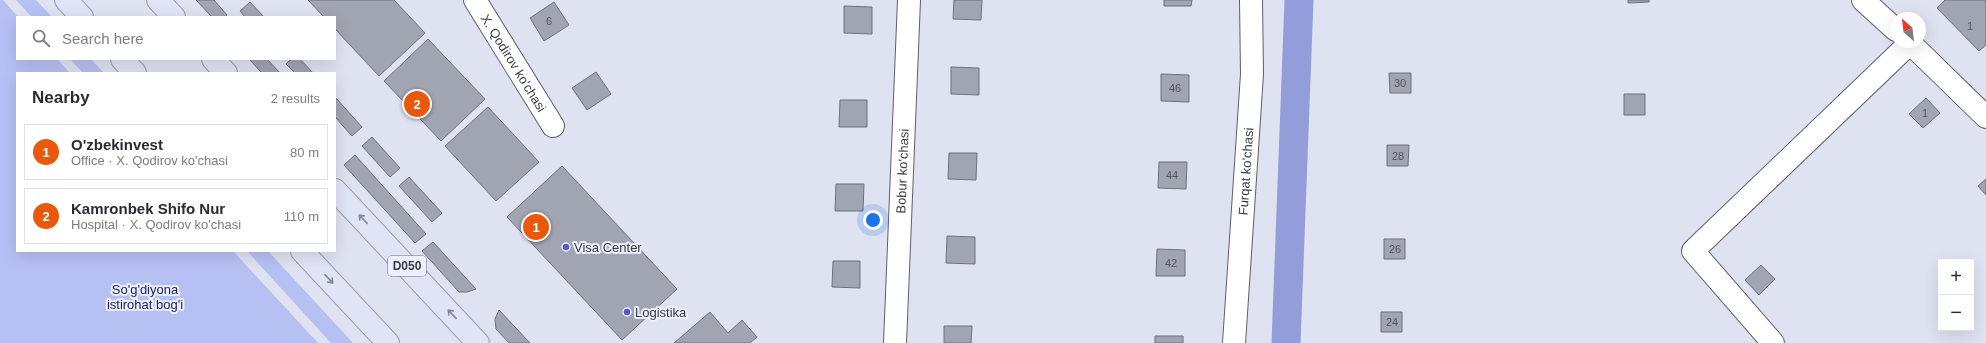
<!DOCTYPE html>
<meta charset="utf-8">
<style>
:root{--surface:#fff;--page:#f2f2f3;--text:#2b2b33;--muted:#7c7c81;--line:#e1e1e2;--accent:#ea580c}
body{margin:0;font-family:Arial,sans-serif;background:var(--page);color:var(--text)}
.controls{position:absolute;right:12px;bottom:12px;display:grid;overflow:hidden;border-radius:0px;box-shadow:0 4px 16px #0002}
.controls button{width:36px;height:36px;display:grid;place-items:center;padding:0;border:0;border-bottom:1px solid var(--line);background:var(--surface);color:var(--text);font:20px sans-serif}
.compass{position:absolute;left:1890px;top:12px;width:36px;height:36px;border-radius:50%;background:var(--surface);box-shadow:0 4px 16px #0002;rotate:332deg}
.you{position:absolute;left:873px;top:220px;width:14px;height:14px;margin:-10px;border:3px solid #fff;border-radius:50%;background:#1a73e8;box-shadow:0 0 0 6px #1a73e833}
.badge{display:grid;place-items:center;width:26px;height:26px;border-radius:50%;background:var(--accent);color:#fff;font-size:13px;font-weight:700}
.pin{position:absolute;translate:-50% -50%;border:2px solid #fff;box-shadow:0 1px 4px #0006}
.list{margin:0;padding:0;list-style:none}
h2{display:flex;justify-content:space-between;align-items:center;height:52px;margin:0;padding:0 16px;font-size:17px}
h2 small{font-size:13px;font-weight:400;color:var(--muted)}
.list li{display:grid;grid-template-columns:26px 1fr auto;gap:12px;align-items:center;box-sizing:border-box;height:56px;margin:0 8px 8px;padding:0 8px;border:1px solid var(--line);border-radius:0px}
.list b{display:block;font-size:15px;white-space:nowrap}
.list p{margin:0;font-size:13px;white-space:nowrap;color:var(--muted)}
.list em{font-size:13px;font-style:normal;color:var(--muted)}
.icon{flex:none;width:22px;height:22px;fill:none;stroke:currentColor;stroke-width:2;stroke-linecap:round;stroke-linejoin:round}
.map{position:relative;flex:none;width:1986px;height:343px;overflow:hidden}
.search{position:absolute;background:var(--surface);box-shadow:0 4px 16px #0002;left:16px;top:16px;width:320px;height:44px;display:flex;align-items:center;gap:10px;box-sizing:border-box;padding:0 14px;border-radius:0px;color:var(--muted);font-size:15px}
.panel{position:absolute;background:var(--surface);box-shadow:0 4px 16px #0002;left:16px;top:72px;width:320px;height:180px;border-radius:0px}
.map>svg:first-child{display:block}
.green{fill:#b6c0f3}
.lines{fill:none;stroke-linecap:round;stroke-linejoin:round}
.canal{stroke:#929dda;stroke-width:29}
.building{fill:#a1a4b1;stroke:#6f717e}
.minor-casing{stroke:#5d5f6b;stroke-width:24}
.primary-casing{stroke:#999eb4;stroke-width:24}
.minor{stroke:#fff;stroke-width:22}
.primary{stroke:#e0e4f7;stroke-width:22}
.oneway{stroke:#858893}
.poi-dot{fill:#545bd1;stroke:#ecf0fe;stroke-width:1.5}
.labels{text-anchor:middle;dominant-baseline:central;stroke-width:4;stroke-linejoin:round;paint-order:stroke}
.number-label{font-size:11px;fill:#54565e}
.shield{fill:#ecf0fe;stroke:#70727a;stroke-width:1}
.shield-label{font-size:12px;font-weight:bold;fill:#3b3c42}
.street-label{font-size:13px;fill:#3b3c42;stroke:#ecf0fe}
.poi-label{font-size:13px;fill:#3b3c42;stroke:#ecf0fe;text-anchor:start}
.park-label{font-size:13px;fill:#202167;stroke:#ecf0fe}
</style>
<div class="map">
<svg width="1986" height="343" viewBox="0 0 1986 343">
<rect width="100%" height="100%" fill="#dfe2f1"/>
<path class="green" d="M0,0H3L18,17L17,59H57L70,73H17V251H233L318,343H0Z
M16,0H36L52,17H32Z
M70,59H91L104,73H83Z
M247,251H268L353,343H331Z"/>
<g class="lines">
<path class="canal" d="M1286,343L1299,0"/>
</g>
<path class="building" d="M196,0H214L227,15L225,17H212Z
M308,0H394L425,33L379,76L335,29V17H324Z
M954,0H982L981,20L953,19Z
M1164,0H1192L1191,6H1164Z
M1628,0H1649V2L1628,3Z
M1945,0H1986V45L1979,51L1937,8Z
M250,2L264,17H245L240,11Z
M554,2L569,25L544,41L530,18Z
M844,6L872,7V34L844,33Z
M428,39L485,99L441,141L384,81Z
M249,59H267L280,73H262Z
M291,59H300L313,73H295L286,64Z
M951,67L979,68V95L951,94Z
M596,72L611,94L587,110L572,88Z
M1389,73H1411V93H1390Z
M1161,74L1189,75V102L1161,101Z
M1624,94H1645V115H1624Z
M335,97L362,127L352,136L335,117Z
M1926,98L1940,113L1923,128L1909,114Z
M840,100H867V127H839Z
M488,107L539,162L496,201L445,146Z
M372,137L400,168L390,177L362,146Z
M1387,145H1409L1408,166H1387Z
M949,153H977L976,180L948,179Z
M355,155L426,234L415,243L344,165Z
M1159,162H1187L1186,189L1158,188Z
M562,166L677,289L622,340L507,217Z
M409,177L442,213L432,222L399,186Z
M1986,179V195L1978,186Z
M836,184H864L863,211H835Z
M947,236L975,237V264L946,263Z
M1384,239H1405V259H1384Z
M433,242L476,289L467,292H459L422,251Z
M1157,249L1185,250V276H1156Z
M833,261H860V288L832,287Z
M1761,265L1775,279L1759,295L1745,280Z
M499,310L530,343H509L496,329L495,319Z
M710,312L728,333L742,320L757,337L750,343H674Z
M1381,312H1402V332H1381Z
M944,326H972L971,343H944Z
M1155,336H1183V343H1155Z"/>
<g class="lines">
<defs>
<g id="minor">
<path id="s1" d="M475,0L553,126"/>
<path d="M1863,0L1896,30"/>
<path d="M1909,42L1986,117"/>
<path id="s2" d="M895,343L909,0"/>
<path id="s3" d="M1234,343L1252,74L1251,0"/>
<path d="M1773,343L1693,251L1910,43"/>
</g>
<path id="primary" d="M66,0L82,17
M158,0L174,17
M122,59L135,73
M213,59L226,73
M335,190L478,343
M302,251L388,343"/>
</defs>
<use href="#minor" class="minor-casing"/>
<use href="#primary" class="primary-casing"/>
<use href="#minor" class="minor"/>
<use href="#primary" class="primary"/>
</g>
<defs><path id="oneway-shaft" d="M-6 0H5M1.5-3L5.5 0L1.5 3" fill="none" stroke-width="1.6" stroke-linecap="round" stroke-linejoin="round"/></defs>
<g class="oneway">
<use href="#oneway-shaft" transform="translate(363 219) rotate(-133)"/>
<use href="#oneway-shaft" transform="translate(329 279) rotate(47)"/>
<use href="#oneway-shaft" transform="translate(452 314) rotate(-133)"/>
</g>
<g class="poi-dot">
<circle cx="566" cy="247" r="4"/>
<circle cx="627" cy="312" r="4"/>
</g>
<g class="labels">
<g class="number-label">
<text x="549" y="21">6</text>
<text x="1970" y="26">1</text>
<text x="1400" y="83">30</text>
<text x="1175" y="88">46</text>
<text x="1925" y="113">1</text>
<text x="1398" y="156">28</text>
<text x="1172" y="175">44</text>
<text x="1395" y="249">26</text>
<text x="1171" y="263">42</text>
<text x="1392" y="322">24</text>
</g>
<rect class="shield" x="388" y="256" width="38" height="20" rx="3"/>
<g class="shield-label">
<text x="407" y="266">D050</text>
</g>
<g class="street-label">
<text stroke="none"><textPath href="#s1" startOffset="74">X. Qodirov ko'chasi</textPath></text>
<text stroke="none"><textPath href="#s2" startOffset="172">Bobur ko'chasi</textPath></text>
<text stroke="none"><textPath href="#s3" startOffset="172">Furqat ko'chasi</textPath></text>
</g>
<g class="poi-label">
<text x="574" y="247">Visa Center</text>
<text x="635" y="312">Logistika</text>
</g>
<g class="park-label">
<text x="145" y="289">So'g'diyona<tspan x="145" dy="15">istirohat bog'i</tspan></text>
</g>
</g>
</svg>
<div class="controls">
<button>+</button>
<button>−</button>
</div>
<svg class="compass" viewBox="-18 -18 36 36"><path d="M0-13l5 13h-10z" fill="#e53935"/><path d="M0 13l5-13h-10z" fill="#7c7c81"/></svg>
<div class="you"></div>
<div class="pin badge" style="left:536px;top:227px">1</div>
<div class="pin badge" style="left:417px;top:104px">2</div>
<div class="search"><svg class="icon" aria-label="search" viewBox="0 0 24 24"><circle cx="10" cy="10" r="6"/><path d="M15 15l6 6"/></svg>Search here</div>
<section class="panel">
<h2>Nearby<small>2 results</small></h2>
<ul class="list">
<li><span class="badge">1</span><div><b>O'zbekinvest</b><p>Office · X. Qodirov ko'chasi</p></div><em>80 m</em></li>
<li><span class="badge">2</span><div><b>Kamronbek Shifo Nur</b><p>Hospital · X. Qodirov ko'chasi</p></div><em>110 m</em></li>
</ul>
</section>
</div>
